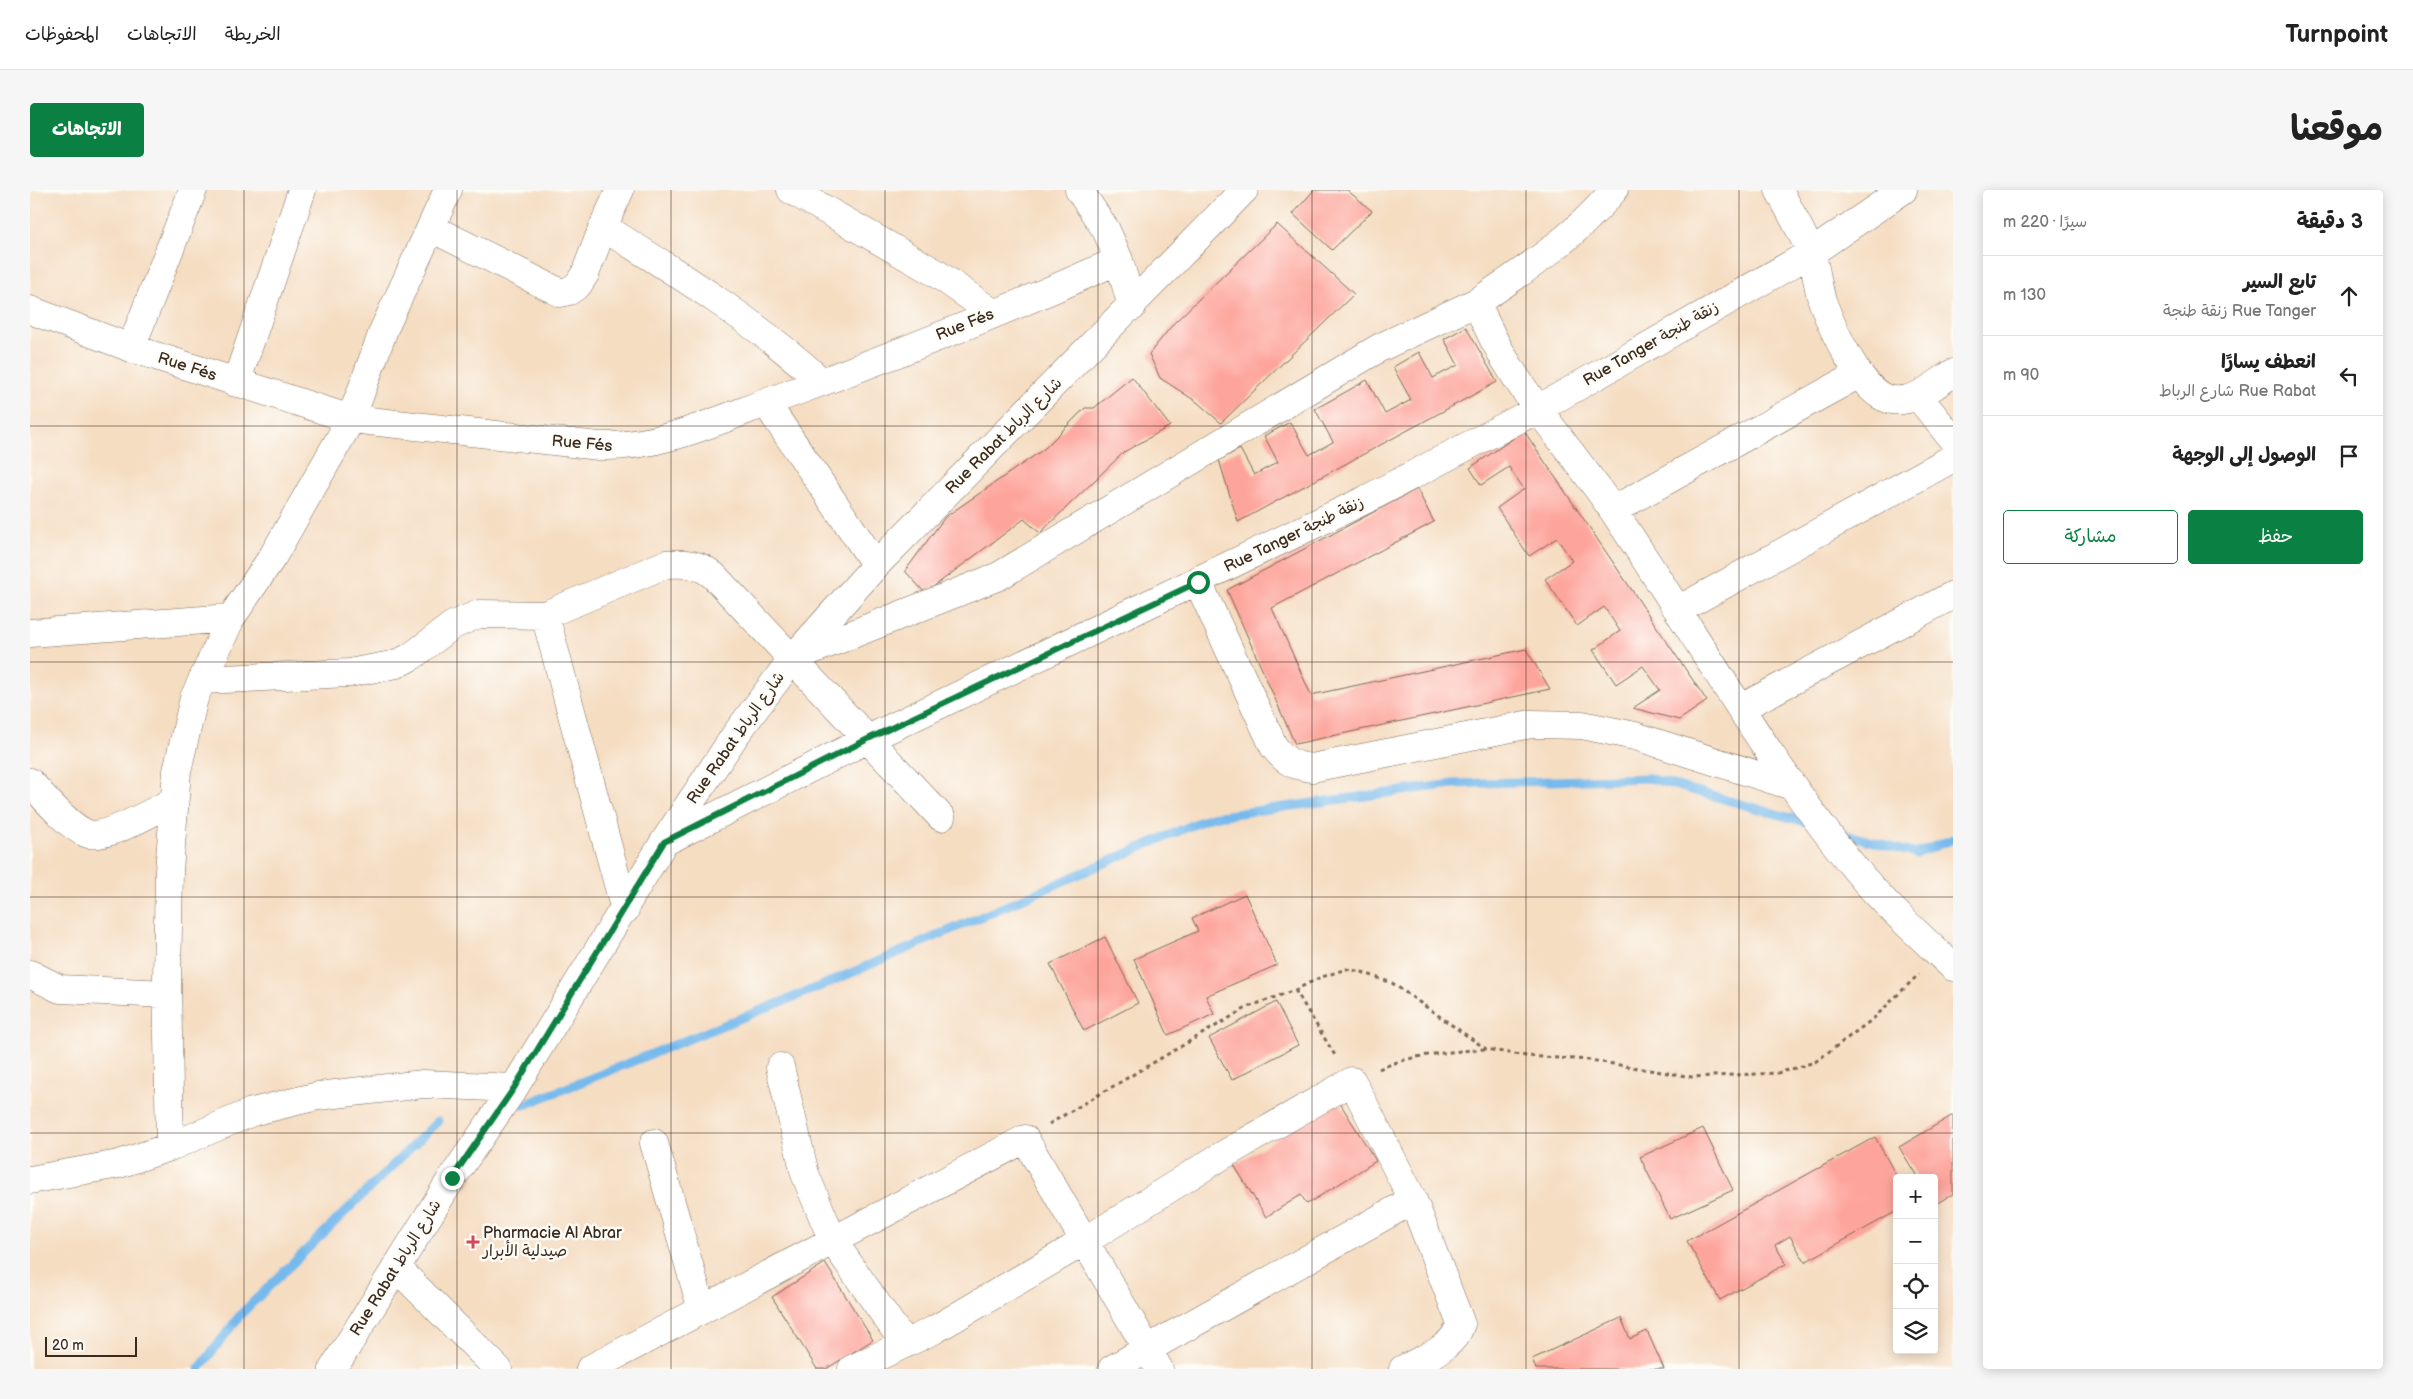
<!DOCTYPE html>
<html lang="ar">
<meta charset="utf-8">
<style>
:root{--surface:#fff;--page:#f6f6f6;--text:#222;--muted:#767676;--line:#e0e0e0;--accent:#0b8043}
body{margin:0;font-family:"Balsamiq Sans","Playpen Sans Arabic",sans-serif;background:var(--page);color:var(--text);direction:rtl}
.controls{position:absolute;right:15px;bottom:15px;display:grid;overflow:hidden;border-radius:5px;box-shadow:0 2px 12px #0003}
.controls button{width:45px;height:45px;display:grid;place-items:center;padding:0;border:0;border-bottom:1px solid var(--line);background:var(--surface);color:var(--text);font:25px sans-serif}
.scale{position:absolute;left:15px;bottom:12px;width:92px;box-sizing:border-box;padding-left:5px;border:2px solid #3b2a1e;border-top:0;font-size:14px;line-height:18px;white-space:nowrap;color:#3b2a1e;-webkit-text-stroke:4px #fdfcf7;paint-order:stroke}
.stop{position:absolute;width:15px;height:15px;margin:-11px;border:4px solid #0b8043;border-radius:50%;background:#fff}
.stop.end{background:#0b8043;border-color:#fff;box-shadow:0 1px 5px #0008}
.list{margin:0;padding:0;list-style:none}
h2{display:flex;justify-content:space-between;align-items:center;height:65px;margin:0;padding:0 20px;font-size:21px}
h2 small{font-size:16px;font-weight:400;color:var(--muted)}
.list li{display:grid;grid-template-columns:32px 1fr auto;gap:15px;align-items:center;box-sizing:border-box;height:80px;padding:0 20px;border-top:1px solid var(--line)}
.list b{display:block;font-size:19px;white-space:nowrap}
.list p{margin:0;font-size:16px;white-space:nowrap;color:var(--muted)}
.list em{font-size:16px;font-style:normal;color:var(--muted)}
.actions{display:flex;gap:10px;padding:15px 20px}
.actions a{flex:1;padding:11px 0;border:1px solid var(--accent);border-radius:5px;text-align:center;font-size:18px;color:var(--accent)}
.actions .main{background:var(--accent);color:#fff}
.icon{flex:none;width:28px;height:28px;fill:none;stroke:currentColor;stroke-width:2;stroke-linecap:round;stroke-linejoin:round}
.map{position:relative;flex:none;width:1923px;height:1179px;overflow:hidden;direction:ltr;border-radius:5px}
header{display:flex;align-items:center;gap:30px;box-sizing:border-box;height:70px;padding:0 25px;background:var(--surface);border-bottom:1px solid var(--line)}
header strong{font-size:24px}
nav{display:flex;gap:28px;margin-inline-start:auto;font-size:18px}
.intro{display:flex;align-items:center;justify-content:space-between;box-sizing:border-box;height:120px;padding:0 30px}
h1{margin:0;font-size:35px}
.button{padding:12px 22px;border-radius:5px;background:var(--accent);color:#fff;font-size:18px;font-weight:700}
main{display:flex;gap:30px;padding:0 30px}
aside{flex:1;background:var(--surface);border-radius:5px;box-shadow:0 2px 12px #0003}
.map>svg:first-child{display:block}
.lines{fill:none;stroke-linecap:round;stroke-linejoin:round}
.stream{stroke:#76b9ec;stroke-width:9}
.building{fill:#fda59c}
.minor-casing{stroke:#7c6957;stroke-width:29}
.path{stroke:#7c6957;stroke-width:3;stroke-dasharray:4 4;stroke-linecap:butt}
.minor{stroke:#fff;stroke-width:28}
.route{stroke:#0b8043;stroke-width:6}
.grid{fill:none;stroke:#3b2a1e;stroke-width:1;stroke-opacity:0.55}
.poi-dot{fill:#d1495b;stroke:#fdfcf7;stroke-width:2}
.labels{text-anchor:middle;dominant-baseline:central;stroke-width:5;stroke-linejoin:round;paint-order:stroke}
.street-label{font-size:16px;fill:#3b2a1e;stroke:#fdfcf7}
.poi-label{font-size:16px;fill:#3b2a1e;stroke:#fdfcf7;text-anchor:start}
</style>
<header>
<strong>Turnpoint</strong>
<nav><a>الخريطة</a><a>الاتجاهات</a><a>المحفوظات</a></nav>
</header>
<div class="intro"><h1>موقعنا</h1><a class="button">الاتجاهات</a></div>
<main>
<aside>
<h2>3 دقيقة<small>سيرًا · 220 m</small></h2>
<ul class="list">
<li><svg class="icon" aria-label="ahead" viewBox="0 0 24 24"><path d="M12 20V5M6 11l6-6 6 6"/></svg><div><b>تابع السير</b><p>Rue Tanger زنقة طنجة</p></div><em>130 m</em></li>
<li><svg class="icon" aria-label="left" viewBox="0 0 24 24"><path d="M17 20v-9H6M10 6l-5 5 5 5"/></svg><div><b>انعطف يسارًا</b><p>Rue Rabat شارع الرباط</p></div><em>90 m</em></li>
<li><svg class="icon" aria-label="arrive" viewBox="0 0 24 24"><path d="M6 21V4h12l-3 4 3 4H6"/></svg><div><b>الوصول إلى الوجهة</b></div></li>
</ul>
<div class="actions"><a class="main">حفظ</a><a>مشاركة</a></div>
</aside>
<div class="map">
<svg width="1923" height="1179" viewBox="0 0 1923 1179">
<rect width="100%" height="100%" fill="#fdfcf7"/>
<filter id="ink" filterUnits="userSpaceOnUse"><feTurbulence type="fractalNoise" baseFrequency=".02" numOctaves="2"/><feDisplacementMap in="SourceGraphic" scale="10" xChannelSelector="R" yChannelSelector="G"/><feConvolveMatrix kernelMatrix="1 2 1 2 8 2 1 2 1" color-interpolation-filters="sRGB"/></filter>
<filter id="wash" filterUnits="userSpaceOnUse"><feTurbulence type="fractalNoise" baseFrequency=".0096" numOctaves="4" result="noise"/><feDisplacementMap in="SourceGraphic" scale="20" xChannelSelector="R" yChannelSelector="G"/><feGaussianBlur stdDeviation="1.12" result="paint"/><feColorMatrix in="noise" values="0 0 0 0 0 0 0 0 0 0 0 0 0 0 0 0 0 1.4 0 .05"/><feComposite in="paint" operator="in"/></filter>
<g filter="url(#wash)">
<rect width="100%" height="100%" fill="#f5ddc2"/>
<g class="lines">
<path class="stream" d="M1804,641L1886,664L1923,649
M494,915L791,796L1181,627L1423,594L1619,588L1782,634
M169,1179L211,1124L408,931"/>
</g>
<g id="blocks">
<path class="building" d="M1284,0H1317L1342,21L1302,60L1263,24Z
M1247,34L1324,104L1191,233L1167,212L1130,188L1119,164L1144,133Z
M1436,137L1467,192L1208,332L1189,270L1210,259L1224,285L1248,272L1234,246L1260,232L1279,265L1303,252L1285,219L1337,190L1355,224L1381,210L1363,177L1389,162L1403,188L1428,175L1414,149Z
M1102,187L1140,236L1094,262L1010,343L994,329L895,403L875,381L915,327L1014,259L1055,218H1064Z
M1494,241L1677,511L1649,530L1603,518L1630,500L1613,476L1586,494L1563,460L1590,441L1574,417L1547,436L1515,389L1542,371L1527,348L1499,366L1467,318L1494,299L1479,277L1451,295L1440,278Z
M1387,299L1404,332L1242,418L1281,505L1496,459L1520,499L1265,554L1197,400Z
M1215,704L1247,775L1176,806L1184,824L1138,845L1104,769L1168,741L1162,728Z
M1075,747L1108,813L1054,841L1020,774Z
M1246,812L1268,855L1202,890L1179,848Z
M1308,910L1346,971L1277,1014L1271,1005L1236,1027L1204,975Z
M1923,925V1004L1904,1015V988H1888L1869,957Z
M1673,938L1703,1000L1640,1029L1610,967Z
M1845,947L1867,987V1021L1775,1072L1760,1046L1745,1055L1756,1074L1690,1110L1657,1051Z
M795,1073L843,1150L796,1179H787L742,1107Z
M1591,1128L1600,1149L1617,1141L1634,1179H1506L1502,1169Z"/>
</g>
</g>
<g filter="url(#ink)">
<use href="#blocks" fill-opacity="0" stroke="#7c6957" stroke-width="1"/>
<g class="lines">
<defs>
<path id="minor" d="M761,0L906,83L963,123
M1049,0L1076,40L1089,70L1102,117
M1584,0C1546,46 1497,79 1447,112C1476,191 1538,253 1584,322C1665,442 1735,569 1827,681C1855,715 1890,746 1923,777
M1749,0C1759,20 1771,40 1780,61C1787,78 1787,97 1793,113C1802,138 1831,202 1858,209C1882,216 1904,195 1923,183
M573,37C649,84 726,132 792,192
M401,38L531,103L539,101L548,95L555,84L573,37L590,0
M0,120L101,158L321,229L569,256C630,258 686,231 743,210C859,168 976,121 1089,70
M101,158L163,0
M206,193L272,0
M1888,206L1923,250
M736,213L846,375
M1583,320L1829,184
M1168,392L1244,557C1256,572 1264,576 1282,578L1501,534L1552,535L1605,546L1762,596
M1648,420L1923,268
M515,425L595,720
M0,443L201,428
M770,465L969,386L1349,158L1447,112
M172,490L319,483L367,474L382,466L423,435L449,424L515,425L636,374C655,373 669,373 684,386L911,627
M1711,518L1923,405
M0,592C14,607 39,638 58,644C78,649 125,620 144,611
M636,651L838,549L1337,309L1508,219L1781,63L1873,0
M0,784L30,799L137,804
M750,877L775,984L803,1051L875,1154
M624,953L672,1120
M140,957L137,789L139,681L147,581L164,508L201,428L243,366L321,229L354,139L418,0
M0,990L89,974L140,957L222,922L288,906L393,894L484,898
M366,1077L468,1179
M303,1179L422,988L484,898L634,652L706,544L763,468L846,375L1214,0
M560,1179L995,949L1129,1179
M822,1179L904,1140L1055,1051L1188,968L1322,891L1383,1010
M1082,1179L1383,1010L1431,1134C1423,1159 1394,1168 1373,1179"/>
</defs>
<use href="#minor" class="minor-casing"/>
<path class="path" d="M1265,800L1306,867
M1349,879C1383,864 1419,862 1455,859
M1019,934L1218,817L1265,800L1289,788L1316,779L1332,782L1362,793L1456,859L1496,866L1559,870L1662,887L1748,883L1785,872L1843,829L1889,784"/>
<use href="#minor" class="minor"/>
</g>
</g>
<g class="lines" filter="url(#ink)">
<path class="route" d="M422,988L484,898L634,652L838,549L1168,392"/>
</g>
<path class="grid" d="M214,0V1179M427,0V1179M641,0V1179M855,0V1179M1068,0V1179M1282,0V1179M1496,0V1179M1709,0V1179M0,236H1923M0,472H1923M0,707H1923M0,943H1923"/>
<path class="poi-dot" d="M440.5 1044.5h5v5h5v5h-5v5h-5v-5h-5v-5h5z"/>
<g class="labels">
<g class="street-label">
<text transform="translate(935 135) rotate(-22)">Rue Fés</text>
<text transform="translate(1621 154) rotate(-30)">Rue Tanger زنقة طنجة</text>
<text transform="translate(157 177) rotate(18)">Rue Fés</text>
<text transform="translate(974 246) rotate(-45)">Rue Rabat شارع الرباط</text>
<text transform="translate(552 254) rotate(5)">Rue Fés</text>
<text transform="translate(1264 345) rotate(-26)">Rue Tanger زنقة طنجة</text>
<text transform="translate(706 548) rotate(-55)">Rue Rabat شارع الرباط</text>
<text transform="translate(366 1078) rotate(-58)">Rue Rabat شارع الرباط</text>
</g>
<g class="poi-label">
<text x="453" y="1043">Pharmacie Al Abrar<tspan x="453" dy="18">صيدلية الأبرار</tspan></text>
</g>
</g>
</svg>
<div class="controls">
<button>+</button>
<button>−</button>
<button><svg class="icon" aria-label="locate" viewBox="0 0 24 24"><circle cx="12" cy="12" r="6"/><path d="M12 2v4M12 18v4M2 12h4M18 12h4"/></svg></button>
<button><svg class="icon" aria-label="layers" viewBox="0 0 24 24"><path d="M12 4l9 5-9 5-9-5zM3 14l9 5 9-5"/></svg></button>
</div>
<div class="scale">20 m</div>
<div class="stop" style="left:1168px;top:392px"></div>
<div class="stop end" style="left:422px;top:988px"></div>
</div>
</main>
